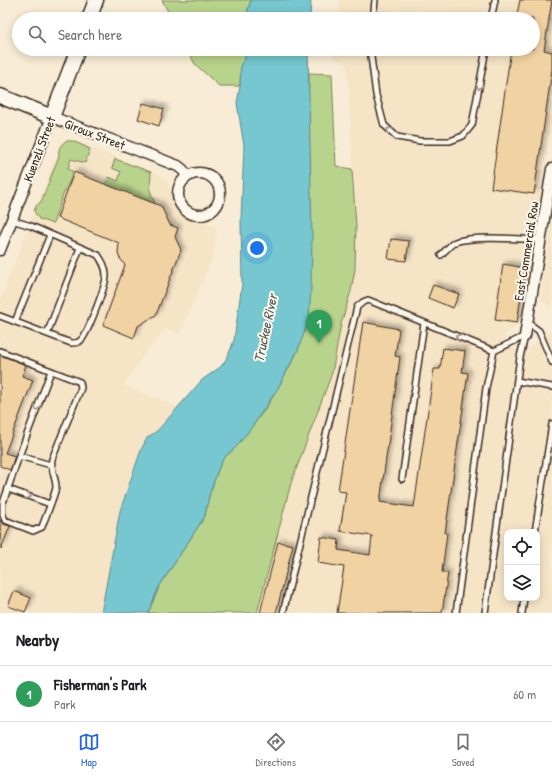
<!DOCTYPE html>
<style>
:root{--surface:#fff;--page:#f2f2f2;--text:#202124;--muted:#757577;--line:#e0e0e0;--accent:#2563eb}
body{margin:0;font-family:"Patrick Hand",sans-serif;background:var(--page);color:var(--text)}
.controls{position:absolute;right:12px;bottom:12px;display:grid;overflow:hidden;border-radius:8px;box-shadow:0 2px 10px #0003}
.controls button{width:36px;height:36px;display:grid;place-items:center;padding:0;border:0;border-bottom:1px solid var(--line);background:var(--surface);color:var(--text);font:20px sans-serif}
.you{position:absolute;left:257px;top:248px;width:14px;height:14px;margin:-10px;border:3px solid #fff;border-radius:50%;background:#1a73e8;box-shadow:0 0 0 6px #1a73e833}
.badge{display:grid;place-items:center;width:26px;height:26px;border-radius:50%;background:var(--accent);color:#fff;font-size:13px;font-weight:700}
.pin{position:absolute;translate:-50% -33px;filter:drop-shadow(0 1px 2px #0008)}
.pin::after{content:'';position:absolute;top:21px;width:14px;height:12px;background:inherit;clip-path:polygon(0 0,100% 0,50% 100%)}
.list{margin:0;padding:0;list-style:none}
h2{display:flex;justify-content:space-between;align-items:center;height:52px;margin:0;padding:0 16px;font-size:17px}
h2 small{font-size:13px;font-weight:400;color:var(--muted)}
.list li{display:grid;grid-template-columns:26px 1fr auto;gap:12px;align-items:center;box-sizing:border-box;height:56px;padding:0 16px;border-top:1px solid var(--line)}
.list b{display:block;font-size:15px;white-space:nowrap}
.list p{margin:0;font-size:13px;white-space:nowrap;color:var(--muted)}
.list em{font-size:13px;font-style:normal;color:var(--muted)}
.icon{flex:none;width:22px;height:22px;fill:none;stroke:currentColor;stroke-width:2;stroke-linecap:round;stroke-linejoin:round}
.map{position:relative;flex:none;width:552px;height:613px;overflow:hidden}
.search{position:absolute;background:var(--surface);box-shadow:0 2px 10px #0003;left:12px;right:12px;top:12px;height:44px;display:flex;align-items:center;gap:10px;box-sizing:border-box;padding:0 14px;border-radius:22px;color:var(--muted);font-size:15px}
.sheet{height:108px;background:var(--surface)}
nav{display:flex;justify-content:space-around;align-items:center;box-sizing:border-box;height:56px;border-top:1px solid var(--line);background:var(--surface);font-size:11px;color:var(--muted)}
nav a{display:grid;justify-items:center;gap:2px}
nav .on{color:var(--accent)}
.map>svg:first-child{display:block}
.built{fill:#f6e4c7;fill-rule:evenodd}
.green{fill:#b8d48c;stroke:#7a7f55}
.water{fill:#76c7d0;stroke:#5e8889}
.building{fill:#f1d2a3;stroke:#3b2a1e;filter:url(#shadow)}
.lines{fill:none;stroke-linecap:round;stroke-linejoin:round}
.lane-casing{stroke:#3b2a1e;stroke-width:8}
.street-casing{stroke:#3b2a1e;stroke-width:13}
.secondary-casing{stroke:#3b2a1e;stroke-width:17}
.lane{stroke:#fbf7ec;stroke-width:5}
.street{stroke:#fbf7ec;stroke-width:10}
.secondary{stroke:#fbf7ec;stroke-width:14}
.oneway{stroke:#9b9085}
.labels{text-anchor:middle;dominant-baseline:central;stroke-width:4;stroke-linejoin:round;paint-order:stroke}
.street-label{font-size:13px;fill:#3b2a1e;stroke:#fbf7ec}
.water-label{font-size:14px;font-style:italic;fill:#4d5953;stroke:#fbf7ec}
</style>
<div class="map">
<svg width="552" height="613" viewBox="0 0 552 613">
<defs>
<filter id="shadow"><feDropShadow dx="3.5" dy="-3.5" stdDeviation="2" flood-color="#0004"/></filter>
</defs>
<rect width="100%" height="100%" fill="#f8ecd6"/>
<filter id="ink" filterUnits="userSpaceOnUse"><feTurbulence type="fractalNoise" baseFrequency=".025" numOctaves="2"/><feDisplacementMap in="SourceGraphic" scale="8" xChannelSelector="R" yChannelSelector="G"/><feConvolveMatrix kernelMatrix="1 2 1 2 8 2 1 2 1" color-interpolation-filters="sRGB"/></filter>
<g filter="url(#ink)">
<path class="built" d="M340,0H552V122L519,323L504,336L512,349L525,351L552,330V613H257L291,483L332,373L341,324L351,291L355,269L356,226L347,69L344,61L333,59L334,49H533V19H338ZM507,532H537V598H507Z
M73,140L162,176L167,179L173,204L177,211L191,220L203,222L217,228L213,257L180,334L166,328L140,360L124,385L178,407L158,430L147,438L137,461L120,512L101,613H0V300L60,145L66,141Z
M552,215V308L542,301L540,298Z"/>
<path class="green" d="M162,0H251L245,19H172Z
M187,49H246L245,59L241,65L240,86H219L195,64Z
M309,73L332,74L336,166L352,169L356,226L355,269L351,291L341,324L332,373L291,483L257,613H148L159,587L205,516L209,496L219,467L224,458L236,447L266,408L289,368L298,350L302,336Z
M66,141H73L90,149L85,163L71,159L68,169L74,172L62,197L53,224L39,219L34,211L36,206L41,202L59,156C58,149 60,145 66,141Z
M115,159L151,172L150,190L155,204L105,185L109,177L118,181L121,172L112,168Z"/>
<path class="water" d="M251,0H311L310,19H245Z
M246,49H308L312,238L311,287L309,319L298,350L278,388L252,427L236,447L224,458L219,467L209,496L205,516L159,587L148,613H101L120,511L141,450L147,438L158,430L202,380L219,368L224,363L230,351L234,340L242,284L241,219L244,146L237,103L240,86L241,64L245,59Z"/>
<path class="building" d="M520,0H552L544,50L552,52V69L534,194L491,188L511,49H533V19H516Z
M143,103L164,109L159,126L138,119Z
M74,172L161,206L170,225L178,228L175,237L181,250L156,315L138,326L134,338L103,325L125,265L119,257L118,253L119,243L57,218Z
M391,239L409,241L406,261L388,259Z
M503,264L525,268L517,323L495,320Z
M433,285L459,294L453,308L428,298Z
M363,322L399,329L395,356L400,357L380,502L414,507L434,369H440L443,348L465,351L462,372L468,373L445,533H447L442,572L448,573L442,613H337L344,567L318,563L321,537L339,540L338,550L370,555L372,536L340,531L346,492L338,491Z
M0,355L26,365L22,376L33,380L5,453L15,456L10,470L0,466Z
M0,520L3,524L10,526L1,549Z
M278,542L293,545L276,613H260Z
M14,591L31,598L25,612L8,606Z"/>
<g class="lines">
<defs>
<path id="lane" d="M373,19L375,0
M491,19L495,0
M370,49L376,95L384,125L397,137L420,141H450L463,136L472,125L486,49
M441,255C445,251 450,245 455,242C473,235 521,239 541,240
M0,316L71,343C76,343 79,343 82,339C88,332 107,283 106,275C106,267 102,261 98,255L31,226L12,220
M15,322L50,235
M527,322L539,331L552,362
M47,334L80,248
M0,351L80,382L81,388L52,459C50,469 56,478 56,487C55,495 45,518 42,527L33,531L5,520L3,515V503L19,456L51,371
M517,381L552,387
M19,456L51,465
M402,479L424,323
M8,489L50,504
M535,532L552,424
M283,613L357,307L363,302L368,300L494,351L525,336
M456,613L486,388L494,351
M485,613L520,357L525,336
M522,613L524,598"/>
<path id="street" d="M178 194a21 21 0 1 1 42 0a21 21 0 1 1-42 0Z
M0,250L52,117L178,166L183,170L187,176
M525,336L552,169"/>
<path id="secondary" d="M89,19L96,0
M0,96L52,117L78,49"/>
</defs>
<use href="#lane" class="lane-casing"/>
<use href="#street" class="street-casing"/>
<use href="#secondary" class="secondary-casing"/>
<use href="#lane" class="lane"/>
<use href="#street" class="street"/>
<use href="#secondary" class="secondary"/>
</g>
<defs><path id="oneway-chevron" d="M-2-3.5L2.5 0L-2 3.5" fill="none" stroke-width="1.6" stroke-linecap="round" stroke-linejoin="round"/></defs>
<g class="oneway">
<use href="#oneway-chevron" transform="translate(479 87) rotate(100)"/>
<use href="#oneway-chevron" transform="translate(389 130) rotate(-137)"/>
<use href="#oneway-chevron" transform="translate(458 337) rotate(-158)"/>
<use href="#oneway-chevron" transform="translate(37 408) rotate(111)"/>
<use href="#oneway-chevron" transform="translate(29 496) rotate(20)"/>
</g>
</g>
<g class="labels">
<g class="street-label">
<text transform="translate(95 134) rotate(21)">Giroux Street</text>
<text transform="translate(39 149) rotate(-69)">Kuenzli Street</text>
<text transform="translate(526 251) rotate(-81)">East Commercial Row</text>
</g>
<g class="water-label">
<text transform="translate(265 328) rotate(-78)">Truckee River</text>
</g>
</g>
</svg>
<div class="controls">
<button><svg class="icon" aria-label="locate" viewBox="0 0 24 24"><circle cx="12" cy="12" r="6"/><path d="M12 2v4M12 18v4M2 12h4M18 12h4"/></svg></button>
<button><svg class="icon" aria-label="layers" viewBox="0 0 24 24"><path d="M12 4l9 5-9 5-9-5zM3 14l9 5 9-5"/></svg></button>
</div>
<div class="you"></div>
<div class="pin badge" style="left:319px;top:343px;background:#2e9e5b">1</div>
<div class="search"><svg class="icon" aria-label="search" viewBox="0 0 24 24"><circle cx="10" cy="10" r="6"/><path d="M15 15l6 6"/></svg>Search here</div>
</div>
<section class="sheet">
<h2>Nearby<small></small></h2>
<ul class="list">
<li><span class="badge" style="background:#2e9e5b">1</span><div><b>Fisherman's Park</b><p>Park</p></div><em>60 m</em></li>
</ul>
</section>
<nav>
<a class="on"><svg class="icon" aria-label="map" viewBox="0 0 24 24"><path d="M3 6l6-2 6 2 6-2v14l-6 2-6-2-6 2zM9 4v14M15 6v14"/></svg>Map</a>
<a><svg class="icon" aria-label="directions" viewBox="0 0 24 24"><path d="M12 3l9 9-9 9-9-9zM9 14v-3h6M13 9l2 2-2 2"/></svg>Directions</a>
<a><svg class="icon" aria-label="saved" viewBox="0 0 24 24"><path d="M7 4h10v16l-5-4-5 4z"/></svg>Saved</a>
</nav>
